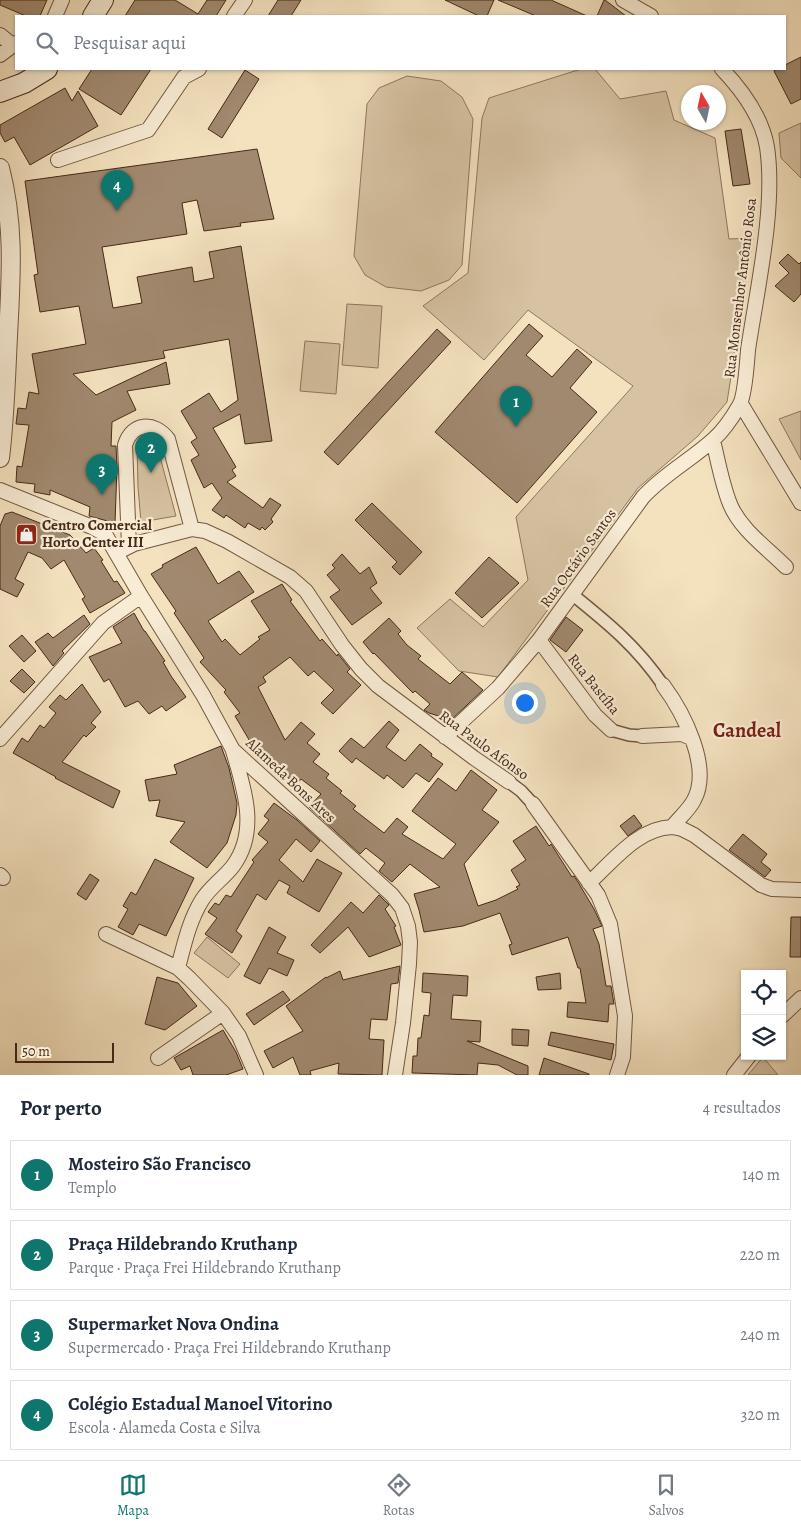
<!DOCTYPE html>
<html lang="pt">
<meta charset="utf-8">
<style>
:root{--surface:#fff;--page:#f6f6f7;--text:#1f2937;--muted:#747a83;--line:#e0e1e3;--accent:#0f766e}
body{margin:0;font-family:Alegreya,serif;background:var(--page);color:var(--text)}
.controls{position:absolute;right:15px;bottom:15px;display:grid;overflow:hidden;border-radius:0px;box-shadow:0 1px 4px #0004}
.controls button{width:45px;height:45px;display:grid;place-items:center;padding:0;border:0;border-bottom:1px solid var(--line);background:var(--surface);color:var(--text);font:25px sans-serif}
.compass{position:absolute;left:681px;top:85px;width:45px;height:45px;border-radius:50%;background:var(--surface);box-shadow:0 1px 4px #0004;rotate:351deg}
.scale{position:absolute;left:15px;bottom:12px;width:99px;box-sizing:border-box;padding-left:5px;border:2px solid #472918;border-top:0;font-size:14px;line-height:18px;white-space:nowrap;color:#472918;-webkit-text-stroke:4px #f8ecd5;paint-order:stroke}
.you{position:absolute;left:524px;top:702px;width:18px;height:18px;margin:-12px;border:4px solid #fff;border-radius:50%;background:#1a73e8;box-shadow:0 0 0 8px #1a73e833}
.badge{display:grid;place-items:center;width:32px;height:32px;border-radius:50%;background:var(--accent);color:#fff;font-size:16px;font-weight:700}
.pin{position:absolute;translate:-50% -41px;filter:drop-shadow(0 1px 2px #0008)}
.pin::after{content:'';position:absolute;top:26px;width:18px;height:15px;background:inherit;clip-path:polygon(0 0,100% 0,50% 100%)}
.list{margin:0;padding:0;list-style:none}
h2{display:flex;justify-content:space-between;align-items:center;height:65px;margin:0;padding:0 20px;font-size:21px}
h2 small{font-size:16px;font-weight:400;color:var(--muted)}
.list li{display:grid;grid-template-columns:32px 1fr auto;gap:15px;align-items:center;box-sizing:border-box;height:70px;margin:0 10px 10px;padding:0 10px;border:1px solid var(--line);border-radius:0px}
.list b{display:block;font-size:19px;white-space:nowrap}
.list p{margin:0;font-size:16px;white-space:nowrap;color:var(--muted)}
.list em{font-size:16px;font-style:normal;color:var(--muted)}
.icon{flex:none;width:28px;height:28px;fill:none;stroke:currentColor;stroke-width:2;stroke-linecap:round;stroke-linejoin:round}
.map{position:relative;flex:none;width:801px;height:1075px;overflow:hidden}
.search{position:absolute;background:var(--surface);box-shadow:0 1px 4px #0004;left:15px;right:15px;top:15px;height:55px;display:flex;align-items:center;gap:12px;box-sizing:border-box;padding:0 18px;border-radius:0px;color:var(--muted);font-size:19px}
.sheet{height:385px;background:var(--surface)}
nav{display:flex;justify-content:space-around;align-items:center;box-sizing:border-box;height:70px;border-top:1px solid var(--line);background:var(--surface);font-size:14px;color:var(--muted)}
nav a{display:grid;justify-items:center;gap:2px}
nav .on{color:var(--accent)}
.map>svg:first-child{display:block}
.green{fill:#d7c3a3;stroke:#8f765e}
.building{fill:#a1896f;stroke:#472918}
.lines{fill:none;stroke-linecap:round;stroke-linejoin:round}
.pedestrian-casing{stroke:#725742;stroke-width:14}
.minor-casing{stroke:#725742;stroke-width:16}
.tertiary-casing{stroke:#725742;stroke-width:20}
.secondary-casing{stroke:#472918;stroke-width:22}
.pedestrian{stroke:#f8ecd5;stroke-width:11}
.minor{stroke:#f8ecd5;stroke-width:14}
.tertiary{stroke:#f8ecd5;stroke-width:18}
.secondary{stroke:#f8ecd5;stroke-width:20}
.labels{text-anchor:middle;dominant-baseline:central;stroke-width:4.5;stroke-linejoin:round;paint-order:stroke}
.street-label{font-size:15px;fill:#472918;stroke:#f8ecd5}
.poi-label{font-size:15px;font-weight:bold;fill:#472918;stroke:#f8ecd5;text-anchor:start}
.district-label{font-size:20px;font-weight:bold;fill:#7a1f14;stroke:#f8ecd5}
</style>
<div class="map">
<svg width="801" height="1075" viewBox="0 0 801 1075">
<rect width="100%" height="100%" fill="#f4e2bf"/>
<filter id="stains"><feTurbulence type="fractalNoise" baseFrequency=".004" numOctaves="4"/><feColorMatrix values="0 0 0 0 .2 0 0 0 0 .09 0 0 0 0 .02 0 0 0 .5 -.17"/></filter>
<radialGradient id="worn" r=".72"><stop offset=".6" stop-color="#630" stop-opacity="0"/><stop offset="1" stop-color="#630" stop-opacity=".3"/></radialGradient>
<path class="green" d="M581,69H595L620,99L666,91L674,120L715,138L729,239L753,238L727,402L698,436L638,488L498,677L459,671L417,628L450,599L483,627L528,580L516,517L633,386L528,310L484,360L423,306L468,273L482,118L489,98Z
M407,76L441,81L462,97L473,119L462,265L449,280L421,291L386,287L365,275L354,256L367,104L379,88Z
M801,123V178L781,158L779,133Z
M347,304L382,306L378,368L342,365Z
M305,341L340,344L336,394L300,391Z
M801,411V460L779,419Z
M144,436H150L156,442L176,516L141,522L138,487L137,444L139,439Z
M207,937L240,964L228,978L194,953Z
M763,1057L778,1075H748Z"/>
<path class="building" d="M0,0H47L40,16H26L0,5Z
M135,0H175L198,14L207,0H226L216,16H125Z
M278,0H301L291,16H268Z
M445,0H494L487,16H479Z
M498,0H551L587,16H536Z
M604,0H605L626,16H597Z
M801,57V99L791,104L774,71L778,69H785V65Z
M92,69H151L121,115L79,89Z
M245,70L259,79L222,138L208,129Z
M65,88L72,101L78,91L98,126L30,165L14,137L5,142L0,133V125Z
M741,129L750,184L733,186L725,131Z
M257,149L274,219L240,223L241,226L204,231L197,200L182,203L187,234L102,247L113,308L142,303L137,277L192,267L194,282L214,278L209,252L241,246L272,441L245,444L240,414L213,428L236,467L232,470L236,476L227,482L263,508L270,498L281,505L271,519L273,522L265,530L262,527L260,530L248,523L245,528L226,515L224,518L212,510L222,498L212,483L204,488L191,460L199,455L191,442L197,438L181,411L209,393L221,412L238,400L229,339L163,351L165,358L73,374L96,395L166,362L170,384L127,391L136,410L112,422L111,446H116L117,467L115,523L89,516L90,507L50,490V495L34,492L35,484L16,482L17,466L22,467L29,425L16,424L18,408L26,409L29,392L39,394L32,354L86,344L79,306L40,312L34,275L38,274L25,181Z
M788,254L799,264L801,262V294L794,302L775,286L789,273L779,263Z
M529,324L543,336L526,355L552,377L577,349L592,362L570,388L597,412L517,503L435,432Z
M437,329L451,342L338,465L324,452Z
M372,503L422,552L400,575L392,567L397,562L355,520Z
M12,512L70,535L86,553L94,548L103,560L101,561L114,582L117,581L125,593L90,613L82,599L85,597L64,560L51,569L42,558L28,552L15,579L24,584L17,597L0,589V526L5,514Z
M196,547L218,584L239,571L254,592L208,621L222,642L225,639L240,655L260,639L258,637L270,630L251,601L282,584L292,600L290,601L320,641L322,639L337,656L338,654L350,669L347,672L361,685L333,714L321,703L334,690L314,671L308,676L290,657L263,677L266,682L258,687L285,740L301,722L315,734L307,743L320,754L313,762L329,774L326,778L342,791L340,793L356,806L353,809L384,833L397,818L408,827L402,834L443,859L456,844L412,811L438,778L456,791L471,770L497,790L482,810L499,822L464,864L478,906L496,900L518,889L516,887L520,885L511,870L526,860L513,841L536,826L549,846L551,844L572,877L574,876L578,882L594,909L602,926L593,929L599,944L606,986H611L614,1004H609L608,1022L567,1017L568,1002L586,1003L580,968H578L568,937L512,955L509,945L512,944L500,913L463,926L424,932L419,910L414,894L440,887L410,864L392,882L379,871L385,863L366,848L360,854L309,807L321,794L301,779L296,785L282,772L280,775L258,755L235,716L240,713L224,692L226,690L200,662L204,658L174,613L176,611L151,574L163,567L162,565Z
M342,554L360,574L369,567L377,583L370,588L382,603L352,625L330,597L340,590L327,575L335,568L332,565Z
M489,557L519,583L482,618L455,593Z
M134,613L144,631H145L165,661L163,662L171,676L186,697L166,711L162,706L149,714L138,701L125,707L109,679L104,682L89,657L122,643L113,627Z
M84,615L90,624L62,651L64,653L53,666L35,642L48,633L53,638Z
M566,617L583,630L566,652L550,640Z
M389,618L401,631L398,634L407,645L421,656L418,659L450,684L462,672L483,690L451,720L429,713L424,710L430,704L415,691L413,693L374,653L373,654L363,642Z
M22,635L36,651L24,662L9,646Z
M22,669L35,682L24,693L10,681Z
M82,684L101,712L91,723L96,727L86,737L84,735L62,762L120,791L113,808L55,778L56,777L13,753L22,738L28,742L40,725L44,728L56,713L49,707L60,695L66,700Z
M389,721L399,730L386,747L405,761L420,744L432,754L431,756L443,764L429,782L416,773L403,788L387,775L384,779L356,758L352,763L339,751L351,738L364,748Z
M221,746L229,768L237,803L236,815L227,843L207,868L170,842L185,822L156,816L160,800L149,801L145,780L177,774L174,765Z
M274,803L297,820L320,841L311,852L296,839L279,860L303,882L317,859L342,873L319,912L287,893L290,886L279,880L266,900L257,894L236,931L242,936L232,953L205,934L217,918L208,912L215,903L219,905L226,895L231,897L254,862L252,860L268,842L258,834L269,820L264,816Z
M634,815L642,826L628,836L620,826Z
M743,834L767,854L761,862L771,870L765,877L729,850Z
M155,859L194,878L166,936L139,924L133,935L118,927L128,909L123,906L131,892L136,895Z
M90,874L99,880L86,900L77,894Z
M379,895L389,905L385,909L396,926L394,927L401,945L369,957L348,927L320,953L311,945L351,902L363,913Z
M791,917H801V957H790Z
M269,927L286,937L277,953L294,960L287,976L269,968L260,984L244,976Z
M400,966L398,983L391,984L387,1020L371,1019L369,1039L384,1040L382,1075L338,1074L339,1063L310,1071L311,1075H300L293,1057L273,1068L264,1051L303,1031L286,1006L326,977V978L340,971L343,980Z
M423,973L468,976L467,996L453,995L451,1019L481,1021L480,1042L467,1041L528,1066V1075H517L498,1065L478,1063L477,1075L412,1073L413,1056H417L418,1038H421L424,1015L429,1016L431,993L422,992Z
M560,973L561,989L538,990L536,977Z
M157,977L178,983L197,1006L165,1030L145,1024Z
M283,991L290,1000L254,1025L246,1014Z
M512,1029L529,1030L528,1046L512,1045Z
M223,1030L236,1052L243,1069L226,1075H193L190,1066L181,1070L174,1058Z
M551,1032L614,1044L611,1060L548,1045Z
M544,1058L589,1074V1075H539Z"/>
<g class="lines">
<defs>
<path id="pedestrian" d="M573,595C609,624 637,647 663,685
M611,730L629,735L642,736
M509,782L521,791L533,804"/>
<path id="minor" d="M623,0L651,16
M55,16L62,0
M234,16L245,0
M0,35L12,45
M0,55L16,43
M58,160L148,130L184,77L199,69
M741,404L801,503
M713,440C718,461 722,484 730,504C740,529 767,548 786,567
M0,490L92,527L105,534L141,596L203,695L233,750L392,895L402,908L408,926L410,942L409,964L403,1023L395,1075
M129,546L125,445C132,422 154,421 168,439L192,529
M116,553L134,544L192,529L205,531L227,541L290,577L306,591L342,645L361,669L378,686L474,758L509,782
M539,640L595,715L611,730
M642,736L682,734L691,738
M445,737L498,688L539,640L643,497C664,474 691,460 714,439C724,430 732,418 739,406C745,397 747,363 748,350C757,289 776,207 767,147C762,117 742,90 722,69
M0,739L103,623L141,596
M533,804L598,895L610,924L625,1016L623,1057L617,1075
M672,827L682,829L694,835L761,885L772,889L801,890
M0,875L3,878
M589,883C613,861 638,828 672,827C679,818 689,810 694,800C712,767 683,712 663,685
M106,934L178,968L190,979L223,1013L239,1036L256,1075
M178,968C184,945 189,921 202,900C210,887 224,878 233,866C259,831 244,788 233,751
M782,1016L801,998
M158,1058L223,1013
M734,1075L749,1056"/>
<path id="tertiary" d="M0,168C15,226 11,277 8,336C6,377 5,417 0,458"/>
<path id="secondary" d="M93,16L103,0
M0,92L24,83L47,69"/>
</defs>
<use href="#pedestrian" class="pedestrian-casing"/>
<use href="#minor" class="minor-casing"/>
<use href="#tertiary" class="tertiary-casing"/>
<use href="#secondary" class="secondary-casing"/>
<use href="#pedestrian" class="pedestrian"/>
<use href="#minor" class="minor"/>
<use href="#tertiary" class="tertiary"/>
<use href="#secondary" class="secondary"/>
</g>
<defs>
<symbol id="shop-square" viewBox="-11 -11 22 22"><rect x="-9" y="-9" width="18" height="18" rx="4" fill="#8f2418" stroke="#f8ecd5"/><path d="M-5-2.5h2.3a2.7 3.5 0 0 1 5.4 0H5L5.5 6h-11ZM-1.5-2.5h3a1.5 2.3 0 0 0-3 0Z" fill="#fff"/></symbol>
</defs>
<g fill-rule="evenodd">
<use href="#shop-square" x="14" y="522" width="25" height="25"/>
</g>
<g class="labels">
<g class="street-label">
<text transform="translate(740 288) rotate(-83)">Rua Monsenhor Antônio Rosa</text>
<text transform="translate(578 558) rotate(-54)">Rua Octávio Santos</text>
<text transform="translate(594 684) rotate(51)">Rua Bastíha</text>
<text transform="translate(484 745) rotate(36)">Rua Paulo Afonso</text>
<text transform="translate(291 780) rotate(43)">Alameda Bons Ares</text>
</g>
<g class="poi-label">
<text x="42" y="525">Centro Comercial<tspan x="42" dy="17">Horto Center III</tspan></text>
</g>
<g class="district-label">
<text x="747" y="730">Candeal</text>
</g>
</g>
<rect width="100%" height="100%" filter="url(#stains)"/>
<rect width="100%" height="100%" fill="url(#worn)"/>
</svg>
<div class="controls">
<button><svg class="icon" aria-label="locate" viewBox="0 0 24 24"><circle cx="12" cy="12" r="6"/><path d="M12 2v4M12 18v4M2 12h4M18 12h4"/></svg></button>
<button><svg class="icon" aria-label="layers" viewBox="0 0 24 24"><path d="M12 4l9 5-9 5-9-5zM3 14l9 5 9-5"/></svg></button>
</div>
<svg class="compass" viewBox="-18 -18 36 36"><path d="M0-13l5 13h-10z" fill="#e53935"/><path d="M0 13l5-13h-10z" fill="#747a83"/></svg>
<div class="scale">50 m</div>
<div class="you"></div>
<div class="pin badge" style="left:516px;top:427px">1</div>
<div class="pin badge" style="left:151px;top:473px">2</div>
<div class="pin badge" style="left:102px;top:495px">3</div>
<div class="pin badge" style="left:117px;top:211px">4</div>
<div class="search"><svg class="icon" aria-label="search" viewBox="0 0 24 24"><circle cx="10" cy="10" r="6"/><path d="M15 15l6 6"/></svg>Pesquisar aqui</div>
</div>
<section class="sheet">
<h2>Por perto<small>4 resultados</small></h2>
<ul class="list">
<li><span class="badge">1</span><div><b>Mosteiro São Francisco</b><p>Templo</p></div><em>140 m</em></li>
<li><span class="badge">2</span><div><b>Praça Hildebrando Kruthanp</b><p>Parque · Praça Frei Hildebrando Kruthanp</p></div><em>220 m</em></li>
<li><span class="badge">3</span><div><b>Supermarket Nova Ondina</b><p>Supermercado · Praça Frei Hildebrando Kruthanp</p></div><em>240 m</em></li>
<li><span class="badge">4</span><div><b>Colégio Estadual Manoel Vitorino</b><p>Escola · Alameda Costa e Silva</p></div><em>320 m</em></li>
</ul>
</section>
<nav>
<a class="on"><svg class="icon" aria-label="map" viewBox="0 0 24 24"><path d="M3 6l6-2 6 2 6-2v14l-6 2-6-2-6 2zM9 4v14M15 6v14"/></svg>Mapa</a>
<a><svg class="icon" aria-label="directions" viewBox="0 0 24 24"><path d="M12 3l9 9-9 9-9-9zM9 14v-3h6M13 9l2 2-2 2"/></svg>Rotas</a>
<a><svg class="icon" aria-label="saved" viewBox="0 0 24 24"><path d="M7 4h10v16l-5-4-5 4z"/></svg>Salvos</a>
</nav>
